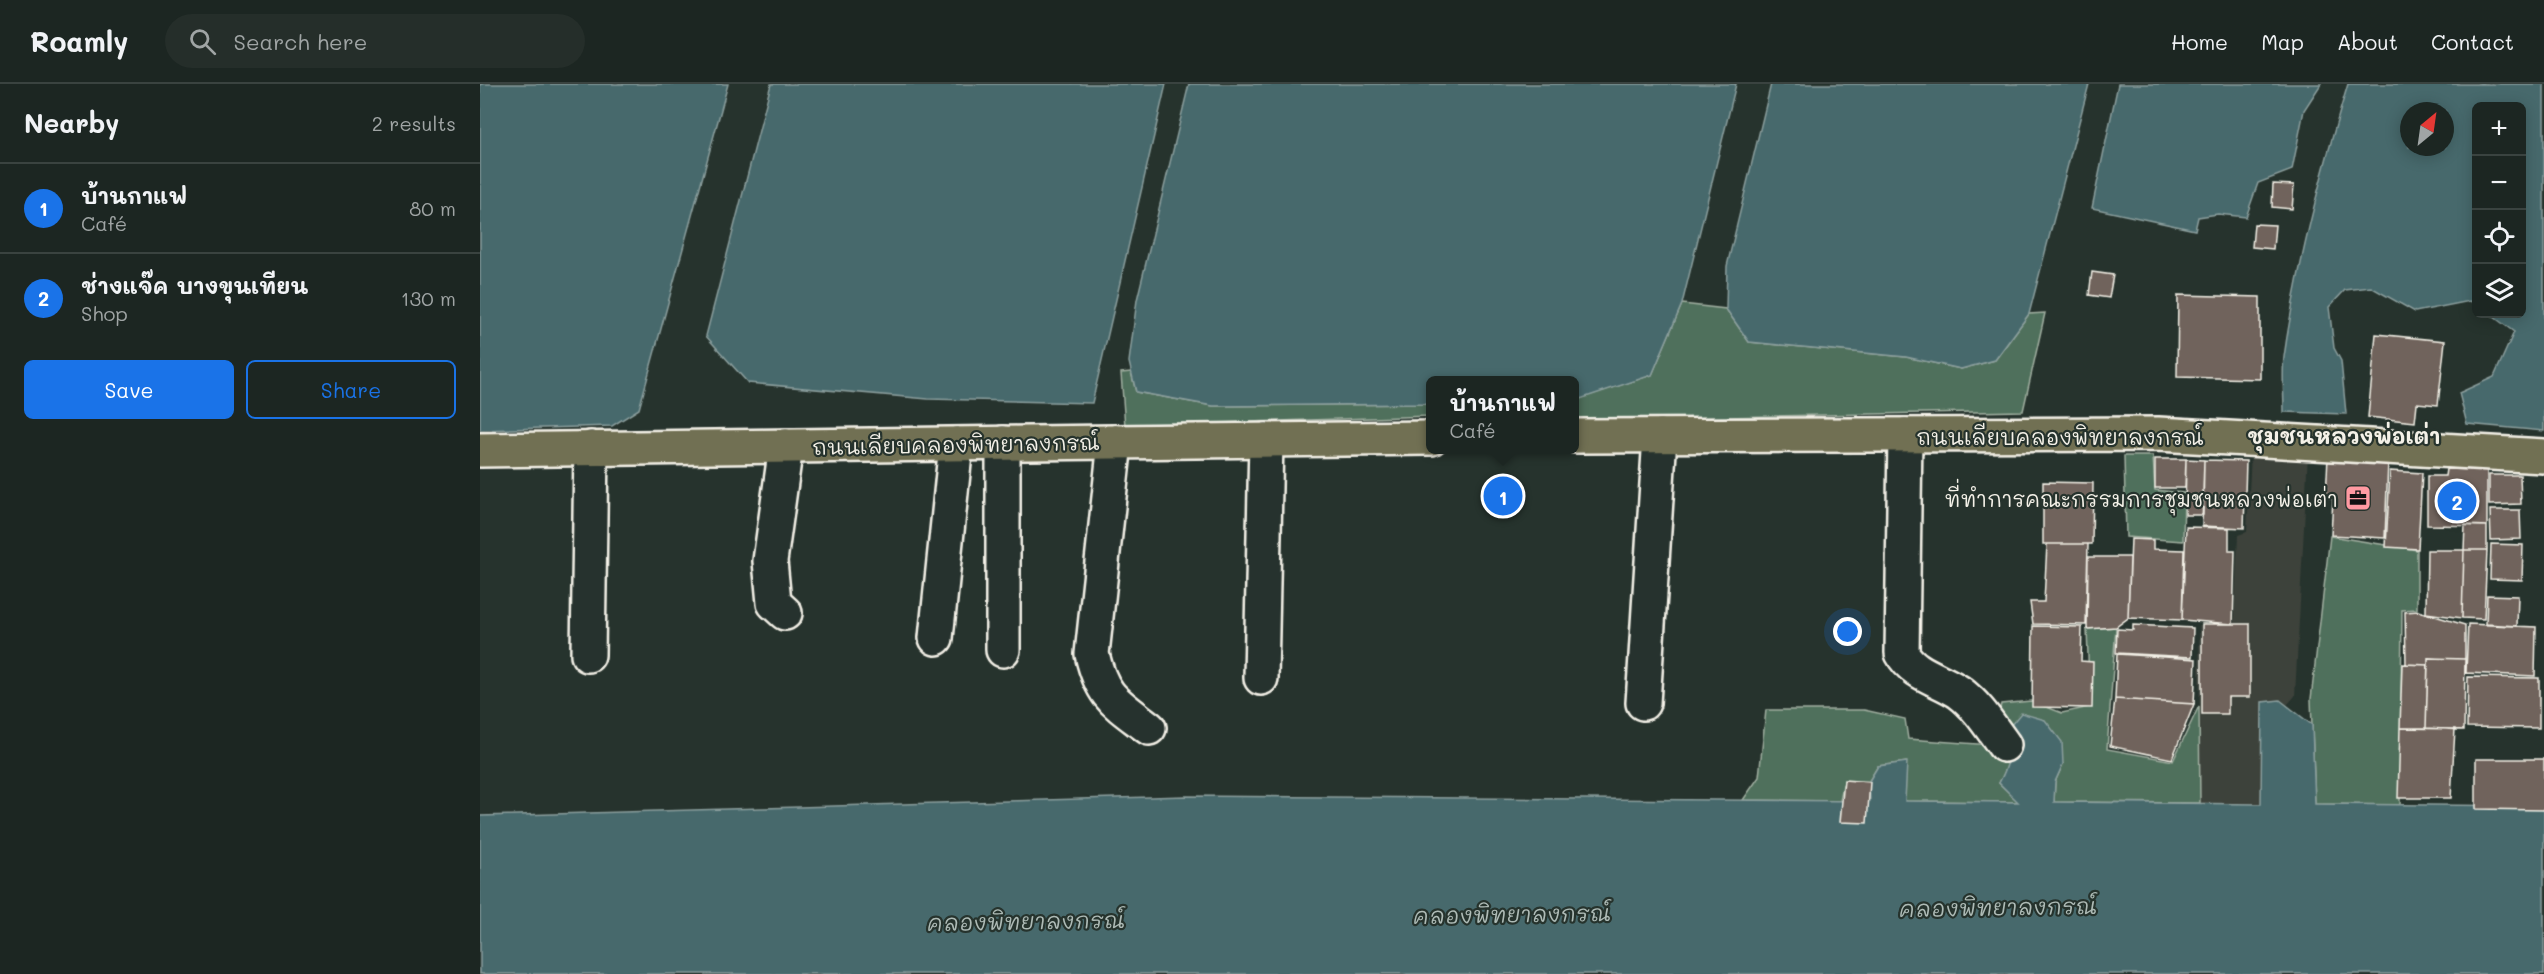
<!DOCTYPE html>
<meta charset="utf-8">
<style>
:root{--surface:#1c2622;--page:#252e2a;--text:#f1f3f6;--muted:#a0a5a5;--line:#3a4340;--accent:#1a73e8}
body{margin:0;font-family:Mali,"Playpen Sans Thai",sans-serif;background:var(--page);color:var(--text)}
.controls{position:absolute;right:18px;top:18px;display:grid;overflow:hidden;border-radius:9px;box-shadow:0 3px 15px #0003}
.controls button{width:54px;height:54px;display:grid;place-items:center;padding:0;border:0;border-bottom:2px solid var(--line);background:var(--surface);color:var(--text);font:30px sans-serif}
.compass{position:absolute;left:1920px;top:18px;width:54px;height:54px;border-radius:50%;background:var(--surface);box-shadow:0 3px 15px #0003;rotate:29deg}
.you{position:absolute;left:1368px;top:548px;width:21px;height:21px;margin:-15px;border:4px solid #fff;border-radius:50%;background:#1a73e8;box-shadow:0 0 0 9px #1a73e833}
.badge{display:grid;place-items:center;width:39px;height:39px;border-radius:50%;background:var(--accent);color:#fff;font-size:20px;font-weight:700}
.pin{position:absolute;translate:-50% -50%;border:3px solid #fff;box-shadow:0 2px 6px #0006}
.popup{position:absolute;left:946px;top:292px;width:153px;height:78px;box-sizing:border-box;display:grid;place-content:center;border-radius:9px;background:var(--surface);filter:drop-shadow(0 2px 4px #0005);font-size:20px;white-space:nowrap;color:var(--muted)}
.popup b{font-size:22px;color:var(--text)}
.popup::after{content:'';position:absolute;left:50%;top:100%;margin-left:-12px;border:12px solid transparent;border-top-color:var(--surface)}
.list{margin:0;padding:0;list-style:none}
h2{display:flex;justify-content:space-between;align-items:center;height:78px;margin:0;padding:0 24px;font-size:26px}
h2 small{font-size:20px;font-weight:400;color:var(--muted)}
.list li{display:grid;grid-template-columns:39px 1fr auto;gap:18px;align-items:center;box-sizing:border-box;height:90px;padding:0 24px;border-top:2px solid var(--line)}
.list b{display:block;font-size:22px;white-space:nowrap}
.list p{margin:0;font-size:20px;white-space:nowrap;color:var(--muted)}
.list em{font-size:20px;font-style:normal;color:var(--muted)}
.actions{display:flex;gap:12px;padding:18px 24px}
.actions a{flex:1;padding:14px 0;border:2px solid var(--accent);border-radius:9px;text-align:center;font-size:21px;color:var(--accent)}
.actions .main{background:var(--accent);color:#fff}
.icon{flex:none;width:33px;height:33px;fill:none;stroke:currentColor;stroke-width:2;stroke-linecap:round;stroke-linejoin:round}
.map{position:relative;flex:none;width:2064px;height:890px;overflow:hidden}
header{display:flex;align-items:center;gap:36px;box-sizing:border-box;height:84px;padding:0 30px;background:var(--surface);border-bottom:2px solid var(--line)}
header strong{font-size:28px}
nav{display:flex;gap:33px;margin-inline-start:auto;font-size:21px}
.search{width:420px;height:54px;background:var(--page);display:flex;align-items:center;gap:15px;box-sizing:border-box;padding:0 21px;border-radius:33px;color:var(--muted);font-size:22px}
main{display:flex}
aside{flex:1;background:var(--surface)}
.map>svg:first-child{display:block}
.built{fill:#3c423b}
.green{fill:#4f705b;stroke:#a2b0a2;stroke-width:1.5}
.water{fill:#46696c;stroke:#8c9f9e;stroke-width:1.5;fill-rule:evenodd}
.building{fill:#70645b;stroke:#f4f1e8;stroke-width:1.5}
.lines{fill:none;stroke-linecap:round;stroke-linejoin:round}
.minor-casing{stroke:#f4f1e8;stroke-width:38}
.major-casing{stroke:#f4f1e8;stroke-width:38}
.minor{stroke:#26332d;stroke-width:33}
.major{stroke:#716f52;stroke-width:33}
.labels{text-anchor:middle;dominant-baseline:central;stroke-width:4.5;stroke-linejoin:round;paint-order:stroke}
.street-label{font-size:21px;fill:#f4f1e8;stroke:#26332d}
.poi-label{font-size:21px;fill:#f4f1e8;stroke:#26332d;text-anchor:end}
.neighbourhood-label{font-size:22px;font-weight:bold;fill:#f4f1e8;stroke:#26332d}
.water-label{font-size:22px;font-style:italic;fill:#aebbb6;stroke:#26332d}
</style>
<header>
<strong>Roamly</strong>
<div class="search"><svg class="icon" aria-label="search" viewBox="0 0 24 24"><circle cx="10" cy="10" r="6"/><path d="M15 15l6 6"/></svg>Search here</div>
<nav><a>Home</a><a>Map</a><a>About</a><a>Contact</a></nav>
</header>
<main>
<aside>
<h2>Nearby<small>2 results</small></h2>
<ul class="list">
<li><span class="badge">1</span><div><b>บ้านกาแฟ</b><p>Café</p></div><em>80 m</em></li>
<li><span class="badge">2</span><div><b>ช่างแจ๊ค บางขุนเทียน</b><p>Shop</p></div><em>130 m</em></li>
</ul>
<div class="actions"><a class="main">Save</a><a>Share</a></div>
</aside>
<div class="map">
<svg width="2064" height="890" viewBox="0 0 2064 890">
<rect width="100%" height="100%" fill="#26332d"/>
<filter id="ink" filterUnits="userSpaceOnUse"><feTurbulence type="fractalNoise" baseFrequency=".0167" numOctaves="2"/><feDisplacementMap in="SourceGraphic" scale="12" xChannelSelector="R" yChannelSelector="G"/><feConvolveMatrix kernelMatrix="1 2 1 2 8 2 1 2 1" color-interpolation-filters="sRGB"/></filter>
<g filter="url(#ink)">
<path class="built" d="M1771,369H1828L1815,612L1807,621L1800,616L1782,619V720L1720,719L1719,541L1754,540L1758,451L1767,448Z"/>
<path class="green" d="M1202,220L1246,225L1269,258L1426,273L1481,285L1515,276L1549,230L1565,229L1543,327L1095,336V316L1172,291Z
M651,288L656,308L733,322L951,320V332L645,342L641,289Z
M1644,372H1673L1675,406L1704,409L1703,457L1646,453Z
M1850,452L1937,466V525L1922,526L1920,721L1835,720L1831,615Z
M1636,543L1627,665L1693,677L1719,622L1720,719L1574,718L1575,698L1583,680L1533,664L1529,680L1519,699L1539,718L1425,717L1426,678L1398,682L1389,697H1364L1360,717L1263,716L1279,693L1286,626H1384L1425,635L1428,655L1511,661L1521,620L1551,617L1582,629L1610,623L1607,545Z"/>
<path class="water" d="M0,0H248L159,325L132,342L0,346Z
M291,0H686L612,319L448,315L268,299L226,252Z
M709,0H1256L1202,220L1172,291L1097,316L1095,296H951V320L733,322L656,308L649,278L657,216Z
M1291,0H1609L1549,230L1515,276L1481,285L1426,273L1269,258L1246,225L1247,182Z
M1638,0H1841L1824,26L1812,86L1778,99L1766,133L1738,130L1718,133L1715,146L1612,124Z
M1868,0H2064V347L1987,340L1979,309L2014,293L2034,248L2010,230H2042V22H1996V220L1990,217L1935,228L1891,203L1865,206L1849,223L1854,264L1861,277L1866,330L1804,328C1804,310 1802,291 1804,273C1817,181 1841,89 1868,0ZM1929,27H1965V63H1929Z
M1800,616L1832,641L1835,720L2064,722V890H0V732L706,712L1390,717L1389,697L1398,682L1427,678L1425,717L1538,718L1519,699C1530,678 1533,665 1530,642L1541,629L1565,636L1582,658L1583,680L1575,698L1574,718L1781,720L1782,618Z"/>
<path class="building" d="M1793,100L1814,101L1812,125L1792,123Z
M1774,140L1795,141L1793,165L1772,163Z
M1612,188L1633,191L1629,214L1609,211Z
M1698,211L1780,213V295L1697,293Z
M1896,250L1965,257L1958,321L1937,319L1935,338L1888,333Z
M1848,373L1908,377L1905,454L1851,451L1853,414L1846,413Z
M1675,375H1706L1705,404H1675Z
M1706,375L1724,376L1723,431H1705Z
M1724,376L1766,377L1764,444L1722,442Z
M1966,385L2007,386V442L1947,441V392H1965Z
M1910,387L1942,389L1938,465L1906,463Z
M2009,391H2040L2041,420L2009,421Z
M1563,398L1613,399L1612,460H1563Z
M2010,426H2040L2041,455L2011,456Z
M1985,441L2007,442V466H1984Z
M1706,443L1749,444V467H1755L1753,540L1702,536Z
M1651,455L1673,456V465L1704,466L1702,536L1648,534Z
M1567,460H1608L1606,541L1553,540L1550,518H1564Z
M2011,460L2043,461L2042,496L2010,495Z
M1947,466H1984L1982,534L1946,529Z
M1984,466H2007L2004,535L1982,534Z
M1608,473H1650L1648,534L1636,543L1607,545Z
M2007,511L2038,512L2037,542L2006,540Z
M1938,527L1985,541V575L1948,574V581L1926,580L1925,528Z
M1722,540H1770V613H1748V630H1722Z
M1988,540L2056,543L2055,592L1986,589Z
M1653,541L1713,544L1712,573L1636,569L1637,545L1653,546Z
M1553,542L1602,543L1601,577L1613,578L1612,624L1552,623Z
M1637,570L1716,575L1714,620L1635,615Z
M1948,574L1985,575L1984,646L1946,644Z
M1922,580L1948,581L1946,644H1920Z
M1988,593L2059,594V644L1987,643Z
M1635,615L1714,620L1692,675L1630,662Z
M1920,644L1975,645L1971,714H1918Z
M1996,675H2064V726L1996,725Z
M1364,696L1390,698L1387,739L1360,738Z"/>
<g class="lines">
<defs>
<path id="minor" d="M1425,351L1422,569C1433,590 1460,595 1479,608C1498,622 1510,642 1524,661
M635,358L612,570C622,613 635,618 669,644
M305,529L294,519L290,477L306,362
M456,554L476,360
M523,566V359
M108,571L111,364
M781,594L786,356
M1163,619L1180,352"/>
<path id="major" d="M1095,352L1678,350L2064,372
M0,366L951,354"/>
</defs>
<use href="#minor" class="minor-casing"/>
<use href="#major" class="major-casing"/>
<use href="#minor" class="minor"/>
<use href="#major" class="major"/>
</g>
</g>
<defs>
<symbol id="office-square" viewBox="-11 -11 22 22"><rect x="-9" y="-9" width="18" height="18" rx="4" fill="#ff9aa2" stroke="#26332d"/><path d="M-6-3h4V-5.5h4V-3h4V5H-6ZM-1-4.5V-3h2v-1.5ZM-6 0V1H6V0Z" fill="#111"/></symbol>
</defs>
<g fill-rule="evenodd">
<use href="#office-square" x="1863" y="399" width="30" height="30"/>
</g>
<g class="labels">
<g class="street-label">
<text x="1580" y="352">ถนนเลียบคลองพิทยาลงกรณ์</text>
<text transform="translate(476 360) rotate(-1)">ถนนเลียบคลองพิทยาลงกรณ์</text>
</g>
<g class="poi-label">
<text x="1858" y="414">ที่ทำการคณะกรรมการชุมชนหลวงพ่อเต่า</text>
</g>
<g class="neighbourhood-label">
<text x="1864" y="351">ชุมชนหลวงพ่อเต่า</text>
</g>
<g class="water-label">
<text transform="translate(1518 823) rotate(-1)">คลองพิทยาลงกรณ์</text>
<text transform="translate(1032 830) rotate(-1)">คลองพิทยาลงกรณ์</text>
<text transform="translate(546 837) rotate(-1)">คลองพิทยาลงกรณ์</text>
</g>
</g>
</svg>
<div class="controls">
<button>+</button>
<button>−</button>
<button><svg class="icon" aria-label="locate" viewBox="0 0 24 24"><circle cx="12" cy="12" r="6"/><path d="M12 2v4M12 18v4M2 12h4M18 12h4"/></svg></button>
<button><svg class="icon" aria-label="layers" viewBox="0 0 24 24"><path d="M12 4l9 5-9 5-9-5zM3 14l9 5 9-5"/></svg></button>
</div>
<svg class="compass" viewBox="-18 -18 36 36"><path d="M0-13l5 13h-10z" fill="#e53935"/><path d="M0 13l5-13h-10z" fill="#a0a5a5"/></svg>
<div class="you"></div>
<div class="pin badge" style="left:1023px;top:412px">1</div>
<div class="popup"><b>บ้านกาแฟ</b>Café</div>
<div class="pin badge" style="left:1977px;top:417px">2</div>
</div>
</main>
